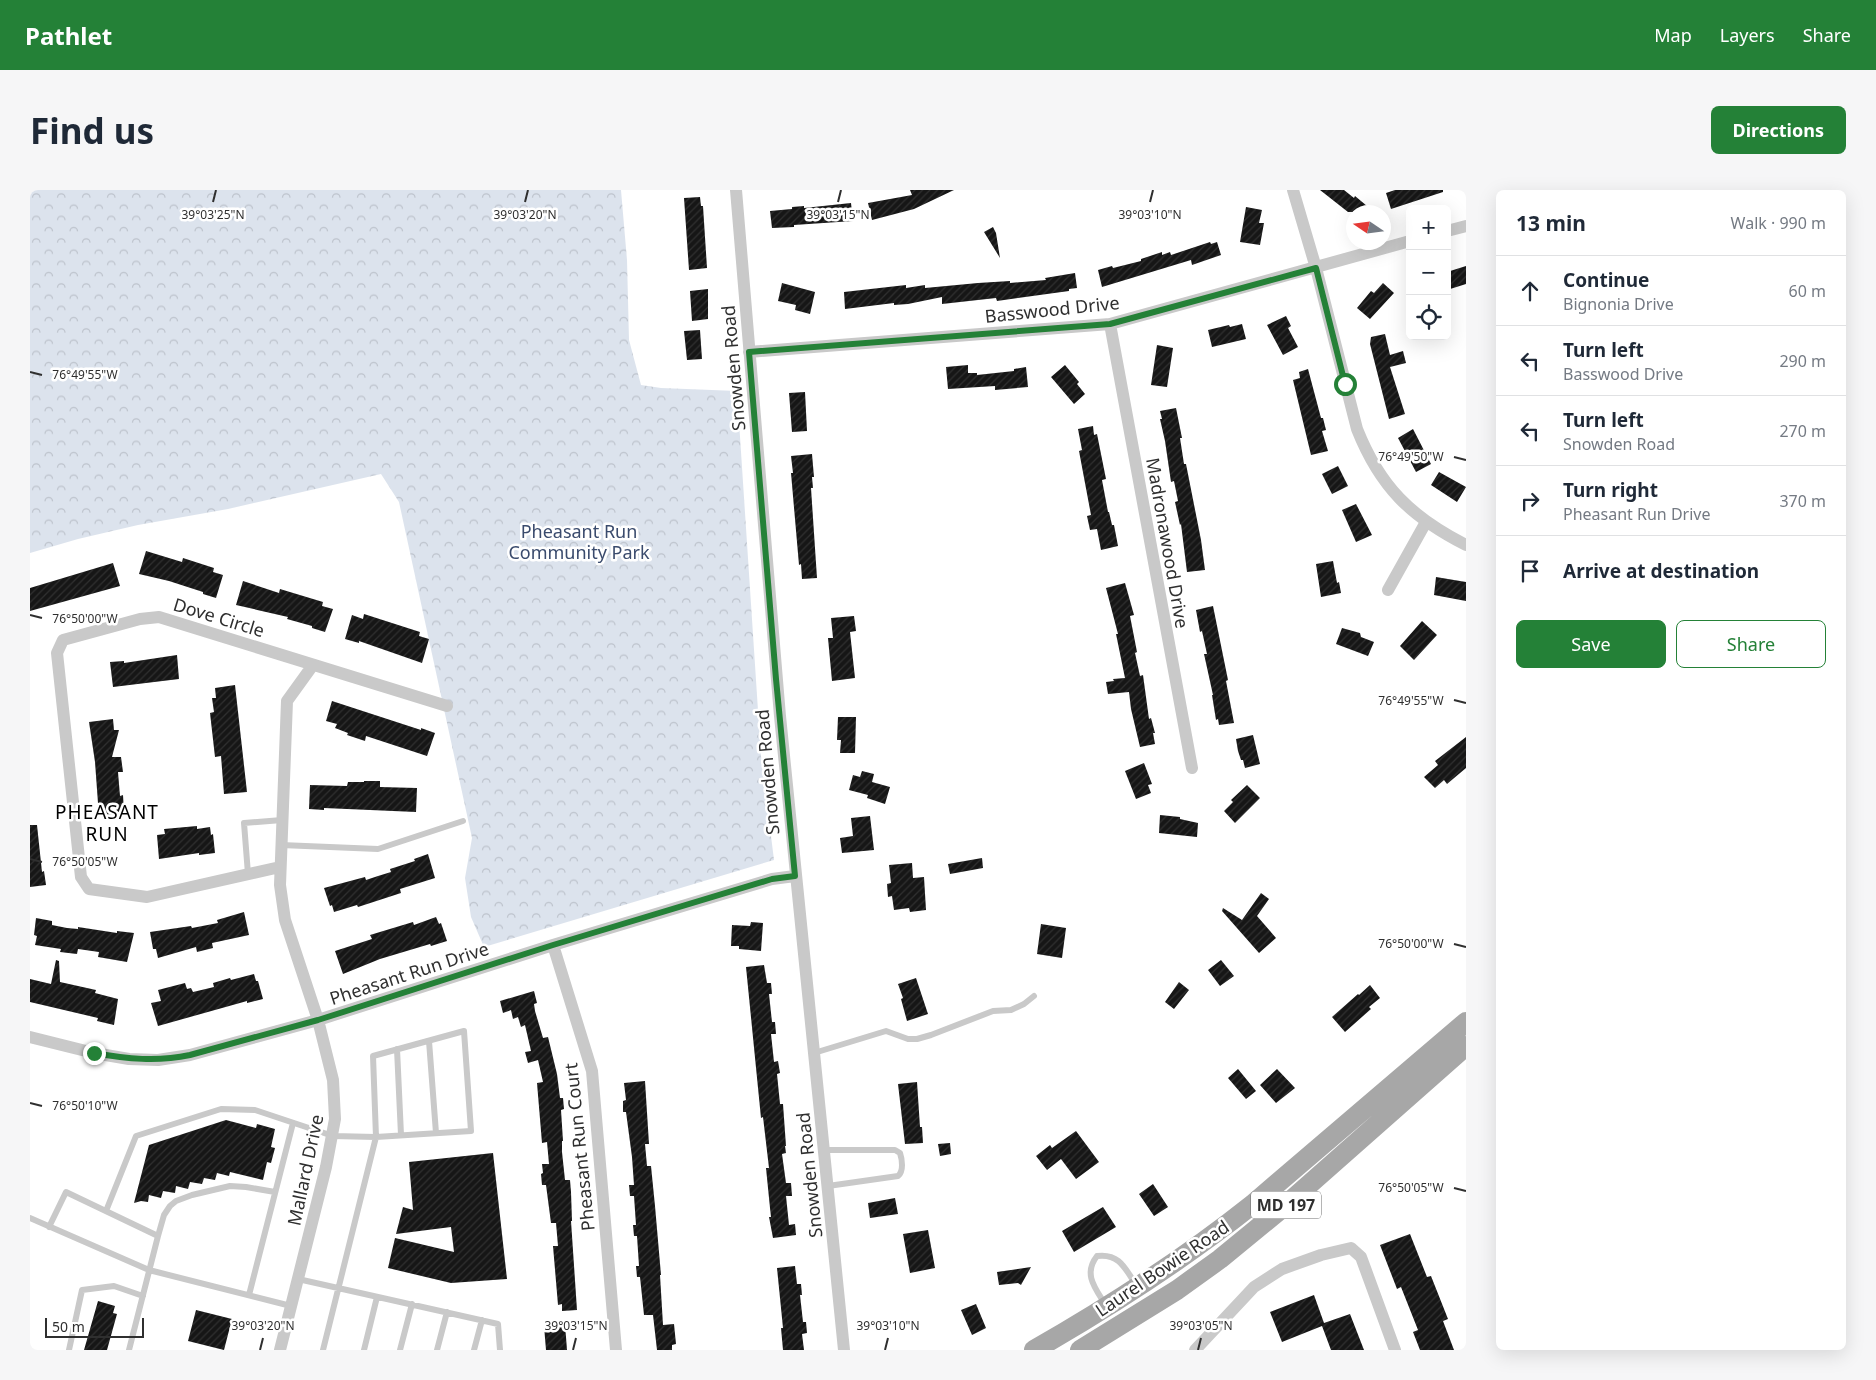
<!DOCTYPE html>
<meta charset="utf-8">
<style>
:root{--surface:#fff;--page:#f6f6f7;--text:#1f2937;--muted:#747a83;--line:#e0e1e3;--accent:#248137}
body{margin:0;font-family:"Noto Sans",sans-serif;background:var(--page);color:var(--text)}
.controls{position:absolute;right:15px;top:15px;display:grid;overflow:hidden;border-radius:8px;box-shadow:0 5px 20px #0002}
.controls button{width:45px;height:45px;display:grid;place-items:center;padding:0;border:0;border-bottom:1px solid var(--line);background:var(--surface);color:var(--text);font:25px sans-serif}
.compass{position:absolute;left:1316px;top:15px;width:45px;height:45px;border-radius:50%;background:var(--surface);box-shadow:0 5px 20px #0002;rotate:283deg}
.scale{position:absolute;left:15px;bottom:12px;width:99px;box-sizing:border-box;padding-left:5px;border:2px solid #2f2f2f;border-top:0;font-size:14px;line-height:18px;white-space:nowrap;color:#2f2f2f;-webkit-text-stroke:4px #fff;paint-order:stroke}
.stop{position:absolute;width:15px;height:15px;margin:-11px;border:4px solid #248137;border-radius:50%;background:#fff}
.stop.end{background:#248137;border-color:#fff;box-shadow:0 1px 5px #0008}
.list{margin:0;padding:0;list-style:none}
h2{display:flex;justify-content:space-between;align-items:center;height:65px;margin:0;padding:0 20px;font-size:21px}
h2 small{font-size:16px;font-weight:400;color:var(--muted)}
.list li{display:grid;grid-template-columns:32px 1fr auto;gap:15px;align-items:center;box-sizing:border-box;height:70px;padding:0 20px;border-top:1px solid var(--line)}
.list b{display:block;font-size:19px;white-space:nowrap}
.list p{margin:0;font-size:16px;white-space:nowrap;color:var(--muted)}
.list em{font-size:16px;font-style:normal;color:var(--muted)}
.actions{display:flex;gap:10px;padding:15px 20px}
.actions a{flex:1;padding:11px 0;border:1px solid var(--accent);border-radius:8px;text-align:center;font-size:18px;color:var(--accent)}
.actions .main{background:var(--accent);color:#fff}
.icon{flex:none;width:28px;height:28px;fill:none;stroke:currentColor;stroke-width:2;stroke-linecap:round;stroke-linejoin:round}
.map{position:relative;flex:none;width:1436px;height:1160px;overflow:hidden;border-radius:8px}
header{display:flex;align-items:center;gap:30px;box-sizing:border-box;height:70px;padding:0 25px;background:var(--accent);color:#fff}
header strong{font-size:24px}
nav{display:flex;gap:28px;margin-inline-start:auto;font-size:18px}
.intro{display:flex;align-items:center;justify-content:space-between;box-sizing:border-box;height:120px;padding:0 30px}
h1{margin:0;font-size:35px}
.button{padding:12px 22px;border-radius:8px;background:var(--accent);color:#fff;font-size:18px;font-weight:700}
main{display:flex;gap:30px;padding:0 30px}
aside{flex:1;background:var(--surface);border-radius:8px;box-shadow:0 5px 20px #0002}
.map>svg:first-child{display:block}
.park{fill:url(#park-crowns)}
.building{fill:url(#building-hatch)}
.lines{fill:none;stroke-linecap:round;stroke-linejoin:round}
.lane{stroke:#c9c9c9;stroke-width:6}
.street{stroke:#c9c9c9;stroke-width:12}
.primary{stroke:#a7a7a7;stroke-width:20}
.route{stroke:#248137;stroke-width:6}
.ticks{fill:none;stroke:#2f2f2f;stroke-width:2}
.labels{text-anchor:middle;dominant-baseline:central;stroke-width:5;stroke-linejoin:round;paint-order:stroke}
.shield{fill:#fff;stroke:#6d6d6d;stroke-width:1}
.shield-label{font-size:16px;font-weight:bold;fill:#2f2f2f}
.street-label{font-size:18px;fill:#2f2f2f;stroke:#fff}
.park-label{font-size:18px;fill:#3a4b6d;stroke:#fff}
.neighbourhood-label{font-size:19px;letter-spacing:1px;fill:#000;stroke:#fff}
.ticks-label{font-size:12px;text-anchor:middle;fill:#2f2f2f;stroke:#fff;stroke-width:5;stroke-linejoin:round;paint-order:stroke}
</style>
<header>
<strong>Pathlet</strong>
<nav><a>Map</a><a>Layers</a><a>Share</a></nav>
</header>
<div class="intro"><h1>Find us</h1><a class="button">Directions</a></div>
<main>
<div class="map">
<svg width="1436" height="1160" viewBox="0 0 1436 1160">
<defs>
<pattern id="park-crowns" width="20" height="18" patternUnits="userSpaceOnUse" patternTransform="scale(1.25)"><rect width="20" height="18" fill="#dce3ed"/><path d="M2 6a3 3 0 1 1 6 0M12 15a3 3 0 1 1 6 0" fill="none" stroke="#bdc3cc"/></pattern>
<pattern id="building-hatch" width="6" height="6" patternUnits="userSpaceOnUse" patternTransform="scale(1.25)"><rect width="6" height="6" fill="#161616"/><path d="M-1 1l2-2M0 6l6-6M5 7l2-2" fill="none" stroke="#303030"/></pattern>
</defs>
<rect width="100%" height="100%" fill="#fff"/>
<path class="park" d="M0,0H591L597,70L599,150L611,195L631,198L707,201L731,566L744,670L454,757L441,727L435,688L442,648L369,312L351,284L198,319L108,335L48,349L0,363Z"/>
<path class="building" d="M880,0H924L884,19L842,30L838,13L882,5Z
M1290,0H1314L1324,8L1325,6L1337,16L1331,22H1318Z
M1365,0H1413V2L1361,19L1356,3Z
M670,7L671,16H673L677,78L659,80L654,8Z
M821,13L823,31L764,35V37L742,38L740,21L762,19V17L774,16V18Z
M1216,17L1232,20L1229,33H1234L1230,55L1210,52Z
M963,37L966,43L970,68L954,42Z
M1180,52L1181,54L1187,52L1191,65L1162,75L1161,70L1072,97L1068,80L1082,76L1083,78L1111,71V69L1132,62V65L1140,62L1141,65Z
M1436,76V94L1417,100V82Z
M1045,83L1047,98L1039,99V101L967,111L966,108L912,114V107L878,114L864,115V113L815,119L814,102L876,95V98L895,95V98L948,93L980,91V93L1016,90L1015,88Z
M752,93L785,102L780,124L765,120L766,115L748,111Z
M1353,93L1364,103L1340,129L1327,118L1341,101L1344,103Z
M678,99V129L662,131L660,101Z
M1256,126L1261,136L1258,138L1268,157L1253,165L1237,135Z
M1212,134L1216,149L1182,157L1178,140L1199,135L1200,137Z
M670,140L672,169L657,170L654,141Z
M1355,144L1360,165L1373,161L1376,173L1360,177L1375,224L1359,229L1340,154L1341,147Z
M1127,155L1143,158L1137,197L1121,195Z
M938,175V183H947V185L984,181V179L996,177L998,197L965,200V196L918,199L916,177Z
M1035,175L1049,192L1047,194L1055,204L1044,214L1021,187Z
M1278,179L1291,228H1293L1296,240L1292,241L1298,261L1281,265L1263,190L1270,188L1269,182Z
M775,202L777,241L762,242L759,203Z
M1146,218L1152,248H1150L1154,274H1156L1171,350L1175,380L1157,382L1151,334L1150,335L1145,312L1148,311L1144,291L1141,292L1135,251L1130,229H1132L1130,221Z
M1063,236L1064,245L1067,244L1076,289L1072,290L1078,322H1079L1082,335H1084L1088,356L1071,360L1067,339L1060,340L1057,326L1061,325L1049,261L1052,260L1048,239Z
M1383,239L1401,274L1386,282L1368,248Z
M782,264L784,287H782L783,298H781L787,388L772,389L771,374L769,375L761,283H763L761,266Z
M1308,276L1318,296L1302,304L1292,284Z
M1409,282L1436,297L1427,312L1401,295Z
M1326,314L1342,345L1326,352L1312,320Z
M116,361L152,372L153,368L184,378L183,382L193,385L186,408L173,404V402L139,391L109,384Z
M1303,371L1307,393L1309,392L1311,403L1291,407L1286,374Z
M83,373L90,396L0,421V398Z
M1406,387L1436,392V411L1404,405Z
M213,391L249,403L250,399L293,412L292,416L303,419L295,442L282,438V436L257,429L258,427L206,415Z
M1095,393L1104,425L1100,426L1107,462L1105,463L1110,486L1113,485L1119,529L1121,528L1125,543H1123L1125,554L1110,557L1101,519L1099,502L1078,504L1076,492L1084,491L1083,489L1095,488L1086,444H1088L1076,398Z
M1183,416L1198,490L1196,491L1204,533L1189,535L1188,529L1186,530L1182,505H1183L1174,464H1177L1172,441L1170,442L1166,420Z
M334,424L390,442L389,446L399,449L392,473L329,451V453L315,449L322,425L333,429Z
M824,426L826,441L820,442L825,488L802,491L798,448H803L801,428Z
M1392,431L1407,445L1384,470L1370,456Z
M1312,438L1330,443L1331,447L1344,452L1338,466L1306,454Z
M147,465L149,489L83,497L80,472L94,471V473Z
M205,495L217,602L194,604L191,566L185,567L180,523L184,522L182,508H186L185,498Z
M302,511L391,540V538L405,543L397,566L336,546L335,551L317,545L318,543L305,538L307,534L296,531Z
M808,527H826L825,563H810L811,550H807Z
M83,529L84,540H89L82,567H91L93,582H88L90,606L93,605L94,622H88V625L69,627L65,572L59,532Z
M1223,545L1230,574L1215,578L1213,570H1211L1208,561L1206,549Z
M1436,547V578L1417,594L1414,590L1405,598L1394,587L1408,575L1405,571Z
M1114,573L1122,594L1118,595L1121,603L1106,609L1095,581Z
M832,581L844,584L842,592L860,597L855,614L837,608L838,605L819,600L823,585L830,587Z
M334,591H350V597L387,598L386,622L294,618V620L279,619L280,595L317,596L318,592H334Z
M1217,595L1230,608L1205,633L1194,621L1203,612L1201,610Z
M1130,625L1150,627V629L1168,633L1167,647L1129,643Z
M840,626L844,660L812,663L810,648L823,646L821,628Z
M0,635H7L12,682L14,681L16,695L0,697Z
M167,636V639L180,637L181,645L183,644L185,663L169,665V663L129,669L127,645L135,644L134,639Z
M398,664L405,688L370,699L371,703L328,717L327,715L304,722L302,715L300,716L294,698L335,687L336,690L348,686L361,682L360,679L385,671L384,669Z
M952,668L953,678L920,684L918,674Z
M882,673L883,688L894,687L896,720L880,722L879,718L864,720L862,706L858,707L857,694L861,693L859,675Z
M1231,703L1239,709L1227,726L1246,748L1229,763L1192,721L1193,718L1212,730Z
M214,722L219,745L182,753L183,758L167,762L166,757L128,768L126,759H123L120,742L161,736L162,738L188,733L187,730Z
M406,727L409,734L411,733L417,751L401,756L400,754L350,769L313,784L305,761L342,749L340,745L383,732L384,735Z
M6,728L22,731V735L37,738L48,739V737L87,743V741L104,743L97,772L68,767L69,762L48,759L47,764L30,762L31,759L5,755L7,746L4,745Z
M721,732L733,733L731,761L709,759V756H701L702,735L720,736Z
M1011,734L1036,738L1032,768L1007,764Z
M26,770L29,771L30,792L66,800L65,803L88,809L84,835L67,831L68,828L0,812V789L21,794Z
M1191,770L1204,786L1190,796L1178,780Z
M734,775L737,793H741L742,804H739L742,832H745L746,844H741L744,872L748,871L750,883L747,884L750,914H753L756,956H755L756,963L752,964L756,993H761L762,1006H756L759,1035L765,1034L766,1045L743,1048L739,1027H741L740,1018L736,978H739L733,927L731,928L716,777Z
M224,784L226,791H228L233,809L217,813V811L128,836L121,813L131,811L128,800L155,793L157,799L161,798L163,802L184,797L183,793L200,788L201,790Z
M886,788L898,824L877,831L871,809L873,808L868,794Z
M1149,792L1159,800L1144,819L1135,812Z
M1340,795L1350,808L1339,817L1341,819L1315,842L1302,827L1328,804L1329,805Z
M504,801L507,813L504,814L505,821L513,848L518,847L527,884L530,908H533L534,919L531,920L533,951H532V962L535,990H540L541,1002L542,1031H541L547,1120L532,1121V1114L528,1115L523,1056H528L526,1033H521L516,995H512L511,984L513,983L512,974H519L517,952L512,953L507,893L513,892L508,870L498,873L495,862L501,861L495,835L491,837L488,827L483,829L481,820L473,823L470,811Z
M1208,879L1226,901L1216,909L1198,888Z
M1247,879L1265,898L1246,913L1230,895Z
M615,891L619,954H615L617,976H621L625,1016L631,1085H630L633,1135L644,1134L646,1154L642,1155V1160H627L623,1125H614L610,1087H607L606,1076H609L607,1046H604L603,1035H606L604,1006H600L599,995H604L602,967L596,922H593V911L596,910L594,893Z
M887,892L890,937H892L893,953L875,954L868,894Z
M196,930L226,938L227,934L245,939L241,957L245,958L241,973L237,972L233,990L200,982L199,986L187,983L185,990L174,988L172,994L160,992L158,999L146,996L145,1003L133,1001L131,1008L119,1005L118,1012L111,1011L104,1013L119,955Z
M1046,941L1069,972L1046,989L1031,969L1017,980L1006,966L1020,955L1022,958Z
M920,953L921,964L910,966L908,954Z
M463,963L477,1089L421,1093L358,1078L365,1048L424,1062L421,1037L366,1044L373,1017L383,1020L379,972Z
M1123,994L1138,1017L1124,1026L1109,1004Z
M865,1008L868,1024L840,1028L838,1013Z
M1073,1017L1086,1037L1044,1062L1032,1041Z
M898,1040L905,1078L880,1083L873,1044Z
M1380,1044L1397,1087L1401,1086L1418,1129L1413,1131L1424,1160H1390L1383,1142L1388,1140L1371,1097L1367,1099L1350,1055Z
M765,1076L767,1094H771L772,1105H770L773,1132H776L777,1143L772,1144L774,1160H753L751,1138H753L747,1078Z
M1001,1077L991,1095L988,1093L969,1095L967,1082Z
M1284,1105L1294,1133L1320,1124L1334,1160H1301L1292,1136L1252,1152L1240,1122Z
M68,1111L85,1116L83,1123L87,1124L77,1160H54Z
M946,1114L956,1138L942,1145L931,1120Z
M166,1120L202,1129L194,1160L158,1151Z
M535,1134L537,1160H516L514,1136Z"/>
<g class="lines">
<path class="lane" d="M251,655L348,659L433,631
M218,684L214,633L252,630
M399,851L406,943
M367,859L371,945
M784,863L856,841L878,849H887L901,845L963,821L981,820L994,814L1004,806
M794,960H865L870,963C872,969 874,981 868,986L798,996
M76,1021L106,946L191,919L225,920L303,946L346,947L441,941L434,841L343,866L346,947L293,1160
M0,1028L119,1080L261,1116
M19,1037L36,1002L128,1046
M268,1089L468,1134L470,1160
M219,1105L263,933
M1075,1114C1065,1098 1053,1084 1067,1066C1089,1063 1095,1078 1106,1095
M39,1160L52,1100L84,1096L113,1106
M99,1160L128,1046L134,1025L140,1016L146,1011L162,1005L200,996L216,997L245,1002
M334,1160L347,1107
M370,1160L382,1114
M407,1160L417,1122
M444,1160L452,1130"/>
<path class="street" d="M706,0L750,526L814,1160
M1263,0L1286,78L1327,239C1350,297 1381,327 1436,355
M1417,41L1436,36
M1080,134L1162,578
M719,162L1080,134L1380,51
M1358,400L1396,332
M250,677L117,707L59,699L51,687L27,463L33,450L110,429L129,427L417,516
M523,755L562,881L586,1160
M0,847L64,863L99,869L128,870L160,865L288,830L523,755L742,689L765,686
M250,1160L296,977L305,929L303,890L288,830L255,730L250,695L257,511L283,475
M1165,1160L1224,1097L1252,1079L1291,1065L1321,1058L1331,1067L1365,1160"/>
<path class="primary" d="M1004,1160C1081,1116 1154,1069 1223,1014L1436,832
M1050,1160L1147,1100L1190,1069L1257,1014L1436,856"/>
</g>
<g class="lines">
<path class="route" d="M64,863C97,869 127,872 160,865L288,830L523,755L742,689L765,686L746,489L719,162L1080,134L1286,78L1315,194"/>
</g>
<path class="ticks" d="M183,12L186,0M495,12L498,0M808,12L811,0M1120,12L1123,0M0,182L12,185M1424,267L1436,270M0,425L12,428M1424,510L1436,513M0,669L12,672M1424,754L1436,757M0,913L12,916M1424,998L1436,1001M230,1160L233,1148M543,1160L546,1148M855,1160L858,1148M1168,1160L1171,1148"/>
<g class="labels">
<rect class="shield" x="1221" y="1001.5" width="70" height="27" rx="4"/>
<g class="shield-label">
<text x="1256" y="1015">MD 197</text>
</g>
<g class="street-label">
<text transform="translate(1022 119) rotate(-6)">Basswood Drive</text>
<text transform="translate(703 178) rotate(-95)">Snowden Road</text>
<text transform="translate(1138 353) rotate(80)">Madronawood Drive</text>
<text transform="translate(189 427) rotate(17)">Dove Circle</text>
<text transform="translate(737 582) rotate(-95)">Snowden Road</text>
<text transform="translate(379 783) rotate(-18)">Pheasant Run Drive</text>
<text transform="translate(549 957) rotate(-96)">Pheasant Run Court</text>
<text transform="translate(275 980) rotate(-78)">Mallard Drive</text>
<text transform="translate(779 985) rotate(-96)">Snowden Road</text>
<text transform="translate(1132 1078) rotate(-34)">Laurel Bowie Road</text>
</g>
<g class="park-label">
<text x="549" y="341">Pheasant Run<tspan x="549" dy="21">Community Park</tspan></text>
</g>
<g class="neighbourhood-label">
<text x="77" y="622">PHEASANT<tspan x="77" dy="22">RUN</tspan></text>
</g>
</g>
<g class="ticks-label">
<text x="183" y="29">39°03'25"N</text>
<text x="495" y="29">39°03'20"N</text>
<text x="808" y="29">39°03'15"N</text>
<text x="1120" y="29">39°03'10"N</text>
<text x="55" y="189">76°49'55"W</text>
<text x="1381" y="271">76°49'50"W</text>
<text x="55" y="433">76°50'00"W</text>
<text x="1381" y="515">76°49'55"W</text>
<text x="55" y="676">76°50'05"W</text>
<text x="1381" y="758">76°50'00"W</text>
<text x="55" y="920">76°50'10"W</text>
<text x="1381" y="1002">76°50'05"W</text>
<text x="233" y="1140">39°03'20"N</text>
<text x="546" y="1140">39°03'15"N</text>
<text x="858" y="1140">39°03'10"N</text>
<text x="1171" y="1140">39°03'05"N</text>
</g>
</svg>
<div class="controls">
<button>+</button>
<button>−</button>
<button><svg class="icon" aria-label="locate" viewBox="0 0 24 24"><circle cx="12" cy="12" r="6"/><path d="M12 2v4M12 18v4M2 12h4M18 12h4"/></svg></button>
</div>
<svg class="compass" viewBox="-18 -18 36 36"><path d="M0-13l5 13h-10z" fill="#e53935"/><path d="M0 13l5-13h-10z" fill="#747a83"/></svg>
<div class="scale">50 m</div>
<div class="stop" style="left:1315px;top:194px"></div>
<div class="stop end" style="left:64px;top:863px"></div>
</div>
<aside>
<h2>13 min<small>Walk · 990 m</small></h2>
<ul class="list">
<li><svg class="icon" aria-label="ahead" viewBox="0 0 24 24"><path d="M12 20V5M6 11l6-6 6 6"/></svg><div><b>Continue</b><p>Bignonia Drive</p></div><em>60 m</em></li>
<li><svg class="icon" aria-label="left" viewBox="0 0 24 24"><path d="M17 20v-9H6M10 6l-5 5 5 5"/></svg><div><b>Turn left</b><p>Basswood Drive</p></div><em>290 m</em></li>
<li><svg class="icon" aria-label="left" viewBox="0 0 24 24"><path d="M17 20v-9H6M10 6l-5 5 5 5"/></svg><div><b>Turn left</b><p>Snowden Road</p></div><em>270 m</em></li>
<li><svg class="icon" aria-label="right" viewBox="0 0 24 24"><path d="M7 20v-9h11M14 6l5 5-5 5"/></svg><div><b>Turn right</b><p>Pheasant Run Drive</p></div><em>370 m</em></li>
<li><svg class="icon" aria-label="arrive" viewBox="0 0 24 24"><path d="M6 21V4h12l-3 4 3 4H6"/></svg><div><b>Arrive at destination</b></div></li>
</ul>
<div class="actions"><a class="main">Save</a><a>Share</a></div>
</aside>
</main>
